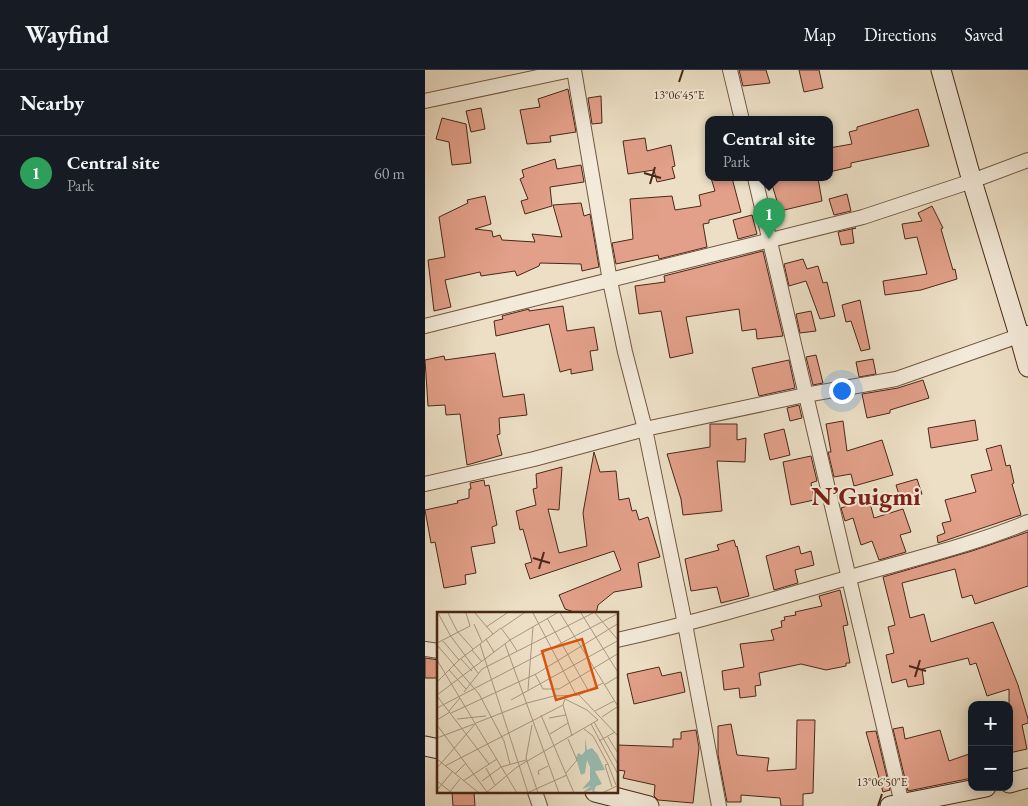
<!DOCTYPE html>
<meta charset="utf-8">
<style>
:root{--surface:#171b24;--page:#20242c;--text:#f1f3f6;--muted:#9ea1a6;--line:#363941;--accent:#c59692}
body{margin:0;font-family:"EB Garamond",serif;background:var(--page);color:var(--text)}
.controls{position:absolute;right:15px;bottom:15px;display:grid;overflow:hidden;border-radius:10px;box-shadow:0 2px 12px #0003}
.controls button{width:45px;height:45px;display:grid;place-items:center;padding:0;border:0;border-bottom:1px solid var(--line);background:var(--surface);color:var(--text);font:25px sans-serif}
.you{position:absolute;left:416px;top:320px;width:18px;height:18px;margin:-12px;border:4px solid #fff;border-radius:50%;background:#1a73e8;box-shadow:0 0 0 8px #1a73e833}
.badge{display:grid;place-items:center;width:32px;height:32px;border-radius:50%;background:var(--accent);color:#fff;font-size:16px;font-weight:700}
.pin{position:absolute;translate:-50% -41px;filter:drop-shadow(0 1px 2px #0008)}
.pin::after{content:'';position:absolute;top:26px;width:18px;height:15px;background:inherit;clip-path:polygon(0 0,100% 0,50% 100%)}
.popup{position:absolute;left:280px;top:46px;width:128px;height:65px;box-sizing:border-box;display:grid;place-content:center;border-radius:10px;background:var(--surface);filter:drop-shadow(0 1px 4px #0005);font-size:16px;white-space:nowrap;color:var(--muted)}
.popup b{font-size:19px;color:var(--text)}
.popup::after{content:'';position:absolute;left:50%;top:100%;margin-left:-10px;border:10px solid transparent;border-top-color:var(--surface)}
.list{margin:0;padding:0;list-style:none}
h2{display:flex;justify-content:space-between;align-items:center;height:65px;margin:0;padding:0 20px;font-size:21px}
h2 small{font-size:16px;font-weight:400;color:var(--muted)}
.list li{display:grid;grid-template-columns:32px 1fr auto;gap:15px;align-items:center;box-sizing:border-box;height:75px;padding:0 20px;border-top:1px solid var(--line)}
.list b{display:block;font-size:19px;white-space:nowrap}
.list p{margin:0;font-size:16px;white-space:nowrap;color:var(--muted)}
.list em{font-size:16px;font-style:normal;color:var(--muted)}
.map{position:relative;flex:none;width:603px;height:736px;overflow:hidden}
header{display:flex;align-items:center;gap:30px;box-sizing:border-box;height:70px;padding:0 25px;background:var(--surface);border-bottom:1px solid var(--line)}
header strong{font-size:24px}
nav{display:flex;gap:28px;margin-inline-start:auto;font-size:18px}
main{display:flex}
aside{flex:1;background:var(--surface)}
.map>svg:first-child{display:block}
.building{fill:#e29f89;stroke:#4a2817}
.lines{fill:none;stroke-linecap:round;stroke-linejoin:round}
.street-casing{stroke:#725642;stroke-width:16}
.secondary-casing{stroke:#4a2817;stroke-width:21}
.street{stroke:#f3ead9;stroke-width:14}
.secondary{stroke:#f3ead9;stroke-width:19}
.ticks{fill:none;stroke:#4a2817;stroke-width:2}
.labels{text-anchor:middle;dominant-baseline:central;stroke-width:4;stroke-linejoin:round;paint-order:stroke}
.town-label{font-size:26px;font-weight:bold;fill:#7a1f14;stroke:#f3ead9}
.inset-road{fill:none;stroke:#ab967f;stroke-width:1}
.view{fill:#d8540d;fill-opacity:0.15;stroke:#d8540d;stroke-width:2.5}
.inset-edge{fill:none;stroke:#4a2817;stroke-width:2.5}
.ticks-label{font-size:12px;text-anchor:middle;fill:#4a2817;stroke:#f3ead9;stroke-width:4;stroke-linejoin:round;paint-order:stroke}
</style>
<header>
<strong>Wayfind</strong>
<nav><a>Map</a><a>Directions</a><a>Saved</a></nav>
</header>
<main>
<aside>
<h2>Nearby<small></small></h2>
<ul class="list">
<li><span class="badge" style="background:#2e9e5b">1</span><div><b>Central site</b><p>Park</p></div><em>60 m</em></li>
</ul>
</aside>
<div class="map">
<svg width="603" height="736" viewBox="0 0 603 736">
<rect width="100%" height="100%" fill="#ecdfc5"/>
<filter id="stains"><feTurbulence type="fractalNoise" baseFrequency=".004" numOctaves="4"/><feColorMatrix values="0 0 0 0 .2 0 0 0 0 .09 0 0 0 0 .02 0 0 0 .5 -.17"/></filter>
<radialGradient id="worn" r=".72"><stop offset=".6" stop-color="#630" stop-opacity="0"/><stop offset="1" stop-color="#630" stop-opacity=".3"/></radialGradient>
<path class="building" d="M314,0H341L345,13L318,16Z
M374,0H394L398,18L379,22Z
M143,19L151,62L125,66L126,72L102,74L95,40L115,37L113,29Z
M176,26L177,53L167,54L163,28Z
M56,38L60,59L46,62L41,41Z
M493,39L504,76L426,93V97L404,102V78L427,74L424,62L432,60V57Z
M17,48L41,54L46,93L27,95L24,72L11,69Z
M220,68L222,81L246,75L250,96L247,97L250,108L232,112L229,100L203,104L198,71Z
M130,89L132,99L156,95L159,112L125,117L127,136L100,144L96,131L103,129L95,109L99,107L97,100Z
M286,108H307L316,142L284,150V153L278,154L282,177L234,189L233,185L191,194L187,173L208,169L205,129L247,126L250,140L276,136L274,125L290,121Z
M345,108H393L397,131L355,141Z
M422,124L426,141L409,145L404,129Z
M60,126L66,154L50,159L67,161L68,167L75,165L77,170L110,172L107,164L137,167L128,135L156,133L159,146L165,144L174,197L157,201L156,194L115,193L114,196L92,206L90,201L56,206L55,202L20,210L26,237L9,241L3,190L20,187L14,147L43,133L42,130Z
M507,136L518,158L516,159L528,200L530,199L532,209L496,220L460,225L458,211L502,204L492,167L480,169L477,154L497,151L493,143Z
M327,145L332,164L313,169L308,150Z
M431,158L427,159L429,173L416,175L413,162Z
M338,181L358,266L332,269L331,259L317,261L314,239L261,247L268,283L245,288L236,241L214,244L210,216L240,212L239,206Z
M378,189L382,199L393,196L398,213L402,212L410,246L395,249L381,211L364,216L359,194Z
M435,230L445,279L436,281L426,251L421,252L417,235Z
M138,236L142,261L169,257L173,280L165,281L168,300L146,304V299L135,302L124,254L71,266L69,251L78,249L77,246L104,239V241Z
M386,241L391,261L375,263L371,244Z
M70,283L78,327L99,324L102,345L74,348L75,364L72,365L77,385L42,395L35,344L21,345L20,335L3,336L0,290L19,286L20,290Z
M391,285L398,313L388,315L381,287Z
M448,289L451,304L434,307L431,292Z
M364,290L370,318L334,326L327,298Z
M498,310L504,328L465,340V343L442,348L437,324L473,318Z
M374,335L377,348L365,351L362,338Z
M550,350L553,370L506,378L503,358Z
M418,351L422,381L457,370L468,405L429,416L426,404L409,407L403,382H406L401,354Z
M285,354H312V370L321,368L320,392L292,391L297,441L258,445L256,429L242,384L285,377Z
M359,359L365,385L345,390L339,364Z
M576,375L581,396L585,395L589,413L587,414L596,445L513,473L512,466L520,463L517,453L526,451L520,430L551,422L546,405L567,400L561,379Z
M169,382L175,402L191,401L194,430L204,428L207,441L211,440L214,450L223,447L235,487L213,493L217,517L189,522L173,535L171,544H155L140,539L134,525L196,500L189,481L105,509L100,494L107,492L98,459L95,460L91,441L111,435L108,419L112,418L111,404L137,397L134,440L123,439L134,483L162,476L158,443Z
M386,386L392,411L386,413L389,430L366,435L358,392Z
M492,409L497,424L476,431L471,415Z
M59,410L60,416L64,415L72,455L67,457L70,473L46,477L51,503L40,505L41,514L19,518L10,472L6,473L0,440L33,433L32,431L44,428V419H46L45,413Z
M444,429L449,448L478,439L486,462L475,465L481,482L454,490L447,471L436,475L428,448L420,451L416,438Z
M603,462V516L550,534L547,525L537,528L530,499L477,513L485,548L499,544L506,572L568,552L593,615L603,649V653L597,655L602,679L584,683V619L562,626L551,593L545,595L543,588L497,599L499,614L483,617L481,609L467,613L461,585L469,583L463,557L470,555L458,507L547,481Z
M309,470L311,477L312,476L324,526L296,533L292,517L266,521L260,489L294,480L292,475Z
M374,476L376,484L386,481L389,495L370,500L373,513L349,520L341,486Z
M415,520L423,555L418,556L425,593H421V596L401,600L376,594L334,603L336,615L330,616L331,626L315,628L314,618L299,620L297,601L319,597L315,574L349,570L346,560L357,557L356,551L360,550L359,547L371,545L370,542L397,536L394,526Z
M0,588L14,590V608H0Z
M234,597L237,606L256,602L260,622L209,634L202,604Z
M372,650H390L388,723L378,724V736H356L355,728L316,725V732H302L293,685V656L306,654L312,685L344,688L342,701L371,699Z
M478,657L480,669L515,660L524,691L547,683V708L483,721L468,659Z
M271,660L274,678L268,733L233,730L229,726L230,715L198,708L200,701L192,700V675L248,677V669H256V662Z
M451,661L465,720L458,722L441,662Z
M27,722H49L50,736H28Z"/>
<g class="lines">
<defs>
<path id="street" d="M149,0L185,211L200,282L220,359L260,554L294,736
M305,0L317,50
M0,31L146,0
M330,108L477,734
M0,256L438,147L547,111L603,90
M0,414L109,389L220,359L380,325L471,309L602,263
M192,570C277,551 360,526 443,502C496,487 552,473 603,452
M0,579L14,581
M110,722L115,736"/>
<path id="secondary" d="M516,0L547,111L594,265L603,297
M0,676L14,679
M584,713L603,708
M170,722L224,736
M465,736L561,717"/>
</defs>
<use href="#street" class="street-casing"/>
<use href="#secondary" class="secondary-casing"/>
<use href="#street" class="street"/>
<use href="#secondary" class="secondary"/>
</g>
<path class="ticks" d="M254,12L258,0M219,103L236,108M225,114L230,97M108,488L125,493M114,499L119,482M484,596L501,601M490,607L495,590M453,736L457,724"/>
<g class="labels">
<g class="town-label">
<text x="441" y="426">N’Guigmi</text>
</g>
</g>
<g transform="translate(12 542)">
<rect width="181" height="181" fill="#ecdfc5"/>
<path d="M148,126L150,138L155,136L161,143L168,158L158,159L165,172L159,174L157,179L161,180L159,181H156L155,178L145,181L154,174L145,177L153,168V155L150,148L148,161L144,163L139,146L141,141L145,143L148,139Z" fill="#99bdb2"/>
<path class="inset-road" d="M1,1L13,23L41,61M11,1L20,19L36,37M38,1L56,22M96,1L139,83M123,1L182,96M144,1L182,62M158,1L181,28M110,6L151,78M37,12L45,30M49,15L70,1M65,16L87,1M49,27L57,40M6,29L22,48M0,31L33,14L29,1M43,32L91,181M68,32L122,181M0,33L42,82L67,129L73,152M35,38L45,50M24,47L35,59M0,48L80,181M12,58L29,77M98,62L106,77H122L182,41M0,70L22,48L64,16L73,28L120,1M167,73L182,64M91,78L96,15M27,80L45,57L156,1M0,83L73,28L80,39M142,83L182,125M0,84L52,152M128,87L126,93L135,124M74,88L182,28M0,96L182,1M12,99L23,86M158,99L177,89M14,101L99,62L182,11M104,103L137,181M165,105L180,95M112,106L129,103M20,107L49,104M0,108L13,100M157,110L182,154M154,112L182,164M0,113L50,180M95,113L89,146L101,181M147,117L156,124L171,152M113,122L131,111M171,125L182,143M0,126L37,112M162,129L178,120M0,147L42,181M8,154L126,93M0,156L39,111L90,91L117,84L142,83L166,71M49,156L58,173M129,161L140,148L131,127M18,162L29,151M102,163L101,159L111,154M0,169L15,181M26,169L60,147M45,169L64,155L89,148M175,175L168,153L171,152L179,173M0,178L15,160M12,181L23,167M49,181L80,155L161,108L150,98L128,87M90,181L130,163M165,181L182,173"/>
<path class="view" d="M145,27L160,76L119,88L105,39Z"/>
<rect width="181" height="181" class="inset-edge"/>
</g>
<g class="ticks-label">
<text x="254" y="29">13°06'45"E</text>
<text x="457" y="716">13°06'50"E</text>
</g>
<rect width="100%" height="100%" filter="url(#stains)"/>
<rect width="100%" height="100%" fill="url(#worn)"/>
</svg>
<div class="controls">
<button>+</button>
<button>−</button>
</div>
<div class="you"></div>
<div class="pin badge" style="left:344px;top:169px;background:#2e9e5b">1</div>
<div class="popup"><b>Central site</b>Park</div>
</div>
</main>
